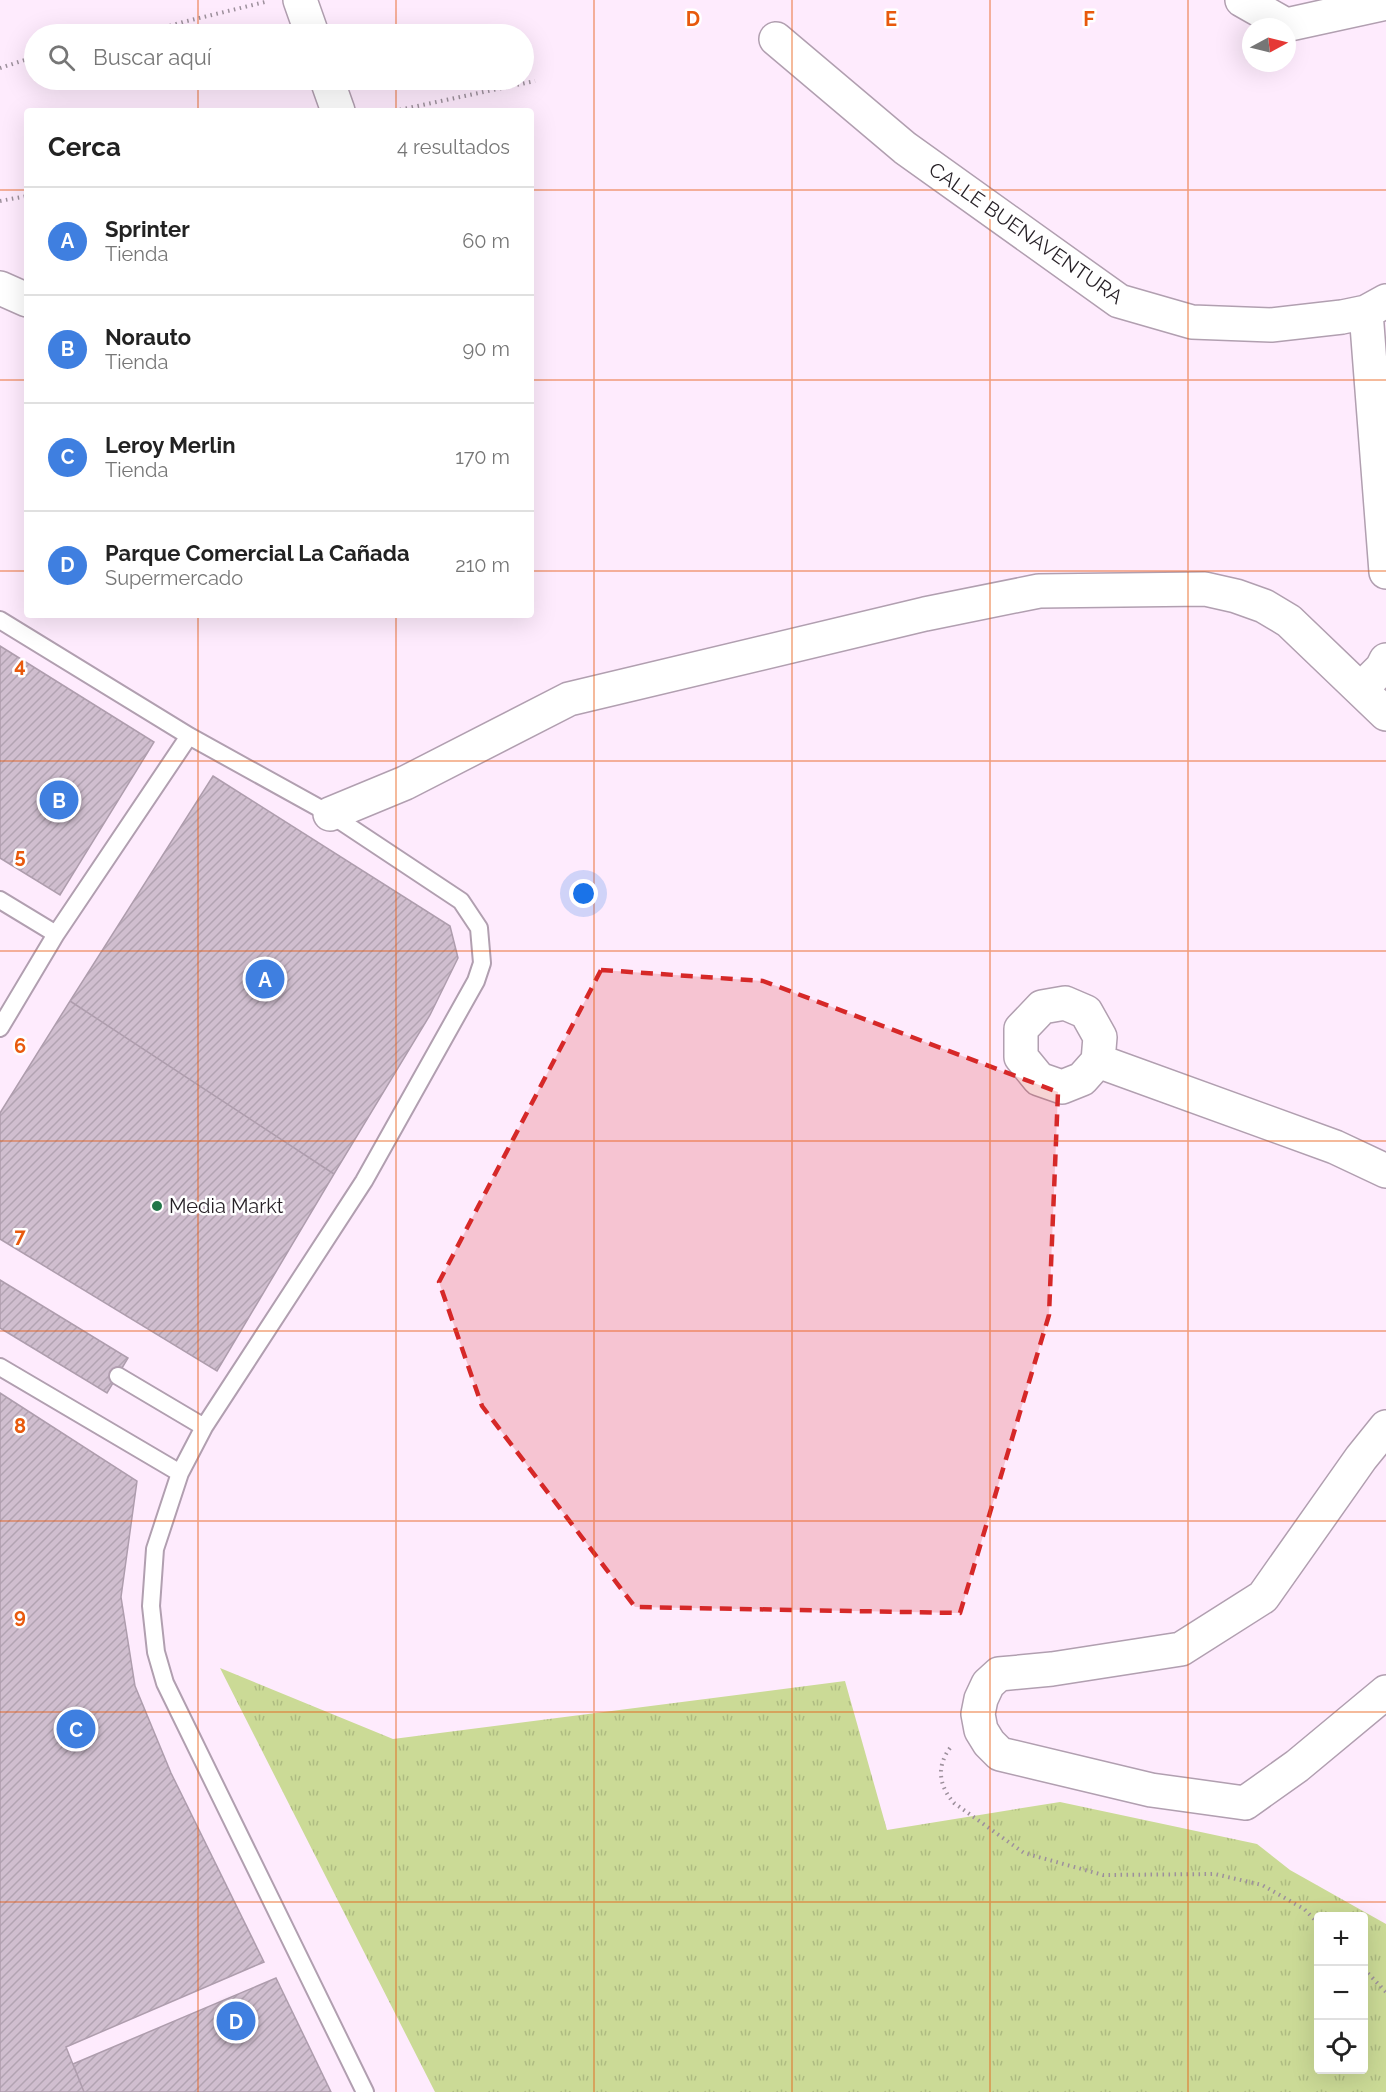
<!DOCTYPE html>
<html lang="es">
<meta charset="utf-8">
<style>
:root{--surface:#fff;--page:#f2f2f2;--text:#222;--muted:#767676;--line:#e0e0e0;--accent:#207548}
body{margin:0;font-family:Raleway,sans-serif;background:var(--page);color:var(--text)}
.controls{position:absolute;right:18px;bottom:18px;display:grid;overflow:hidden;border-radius:6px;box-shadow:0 6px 24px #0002}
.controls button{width:54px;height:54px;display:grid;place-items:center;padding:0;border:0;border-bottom:2px solid var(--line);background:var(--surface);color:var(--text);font:30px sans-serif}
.compass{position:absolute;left:1242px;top:18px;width:54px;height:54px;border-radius:50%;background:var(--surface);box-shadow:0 6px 24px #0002;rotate:83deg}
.you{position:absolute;left:584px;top:894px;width:21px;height:21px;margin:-15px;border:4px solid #fff;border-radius:50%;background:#1a73e8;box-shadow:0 0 0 9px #1a73e833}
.badge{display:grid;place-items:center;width:39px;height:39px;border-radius:50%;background:var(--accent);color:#fff;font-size:20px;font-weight:700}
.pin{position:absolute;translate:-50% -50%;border:3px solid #fff;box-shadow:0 2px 6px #0006}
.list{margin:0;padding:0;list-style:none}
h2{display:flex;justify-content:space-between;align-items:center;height:78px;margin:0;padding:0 24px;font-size:26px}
h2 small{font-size:20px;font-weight:400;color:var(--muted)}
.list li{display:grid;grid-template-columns:39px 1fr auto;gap:18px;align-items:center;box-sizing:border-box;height:108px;padding:0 24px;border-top:2px solid var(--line)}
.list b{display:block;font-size:22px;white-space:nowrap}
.list p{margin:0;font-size:20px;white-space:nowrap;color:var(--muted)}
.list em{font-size:20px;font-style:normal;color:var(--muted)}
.icon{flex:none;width:33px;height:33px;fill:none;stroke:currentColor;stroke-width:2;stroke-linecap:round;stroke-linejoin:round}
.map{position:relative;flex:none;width:1386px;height:2092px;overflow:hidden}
.search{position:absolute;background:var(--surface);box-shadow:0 6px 24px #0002;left:24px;top:24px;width:510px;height:66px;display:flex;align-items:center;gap:15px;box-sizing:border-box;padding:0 21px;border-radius:33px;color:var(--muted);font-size:22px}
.panel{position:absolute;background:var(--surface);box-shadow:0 6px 24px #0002;left:24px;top:108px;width:510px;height:510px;border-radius:6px}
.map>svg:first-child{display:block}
.grass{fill:url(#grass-tufts);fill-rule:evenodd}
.building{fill:url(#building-hatch);stroke:#ae9dad;stroke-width:1.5}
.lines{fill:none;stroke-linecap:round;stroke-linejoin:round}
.service-casing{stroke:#b19fb0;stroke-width:20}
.minor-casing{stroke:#b19fb0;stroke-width:36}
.path{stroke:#9d909c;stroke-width:4;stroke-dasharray:1.5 4.5;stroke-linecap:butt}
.service{stroke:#fff;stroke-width:16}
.minor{stroke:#fff;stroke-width:33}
.marked{fill:#d62828;fill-opacity:0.2;stroke:#d62828;stroke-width:4.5;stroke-dasharray:12 8;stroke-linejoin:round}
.grid{fill:none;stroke:#e8590c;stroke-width:1.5;stroke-opacity:0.55}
.poi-dot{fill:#207548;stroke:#fff;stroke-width:2}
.labels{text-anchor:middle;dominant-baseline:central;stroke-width:5;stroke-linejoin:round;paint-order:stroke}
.street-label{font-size:20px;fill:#251f25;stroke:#fff}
.poi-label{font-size:20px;fill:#251f25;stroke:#fff;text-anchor:start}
.grid-label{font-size:20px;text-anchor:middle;font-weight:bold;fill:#e8590c;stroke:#fff;stroke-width:5;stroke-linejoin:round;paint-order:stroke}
</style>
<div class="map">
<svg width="1386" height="2092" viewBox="0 0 1386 2092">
<defs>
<pattern id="grass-tufts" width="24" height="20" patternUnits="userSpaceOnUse" patternTransform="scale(1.5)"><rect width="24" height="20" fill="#cbda96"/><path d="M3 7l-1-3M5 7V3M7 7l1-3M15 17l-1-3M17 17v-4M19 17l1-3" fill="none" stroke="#aebb81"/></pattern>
<pattern id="building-hatch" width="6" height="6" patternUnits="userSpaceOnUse" patternTransform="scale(1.5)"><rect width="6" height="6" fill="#d0becf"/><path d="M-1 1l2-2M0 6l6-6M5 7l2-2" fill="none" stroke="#b2a3b2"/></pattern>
</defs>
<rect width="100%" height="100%" fill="#feebfd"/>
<path class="grass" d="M220,1668L393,1739L845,1681L887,1830L1060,1802L1257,1844L1290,1870L1386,1924V2092H435ZM1318,1916H1364V2070H1318Z"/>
<path class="building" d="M0,646L154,742L60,895L0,858Z
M213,776L450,926L458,958L430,1015L334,1174L70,1001Z
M70,1001L334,1174L217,1371L0,1239V1113Z
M0,1280L128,1358L107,1393L0,1328Z
M0,1393L137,1481L121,1597L135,1686L171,1773L264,1962L66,2047L84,2092H0Z
M276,1978L331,2092H84L73,2064Z"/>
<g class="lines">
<defs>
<path id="service" d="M0,620L189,736L330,814L461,901L479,928L482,963L476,981L364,1181L204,1427L180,1473L155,1549L151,1606L156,1652L165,1683L365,2092
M0,900L56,934L0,1028
M56,934L189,736
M0,1367L180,1473
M118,1376L204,1427"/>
<path id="minor" d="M300,0L312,34
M1242,0L1286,25L1386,3
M776,39L905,148L1119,301L1192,322L1271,325L1342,317L1366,312L1386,301
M327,80L338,111
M0,288L27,300
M1366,312L1386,572
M1361,689L1382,668L1386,660
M330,814L405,783L569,699L925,614L1039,591L1205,589L1236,596L1264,606L1289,621L1386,714
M1065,1003L1086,1012L1100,1037L1098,1061L1082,1079L1062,1087L1039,1079L1021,1057V1029L1042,1007Z
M1098,1061L1335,1147L1386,1171
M1386,1427L1361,1458L1263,1597L1181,1649L1052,1669L999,1674L988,1684L981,1699L978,1714L981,1730L989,1743L1000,1754L1151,1790L1245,1803L1297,1766L1386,1692"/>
</defs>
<use href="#service" class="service-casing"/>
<use href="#minor" class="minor-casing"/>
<path class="path" d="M141,34L183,22L265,2
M0,68L34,57
M394,111L535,81
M0,201L27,196
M950,1748C936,1767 939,1786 954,1803L1024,1853L1103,1875L1215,1874L1262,1885L1304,1909L1318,1923
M1364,1969L1386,1992"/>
<use href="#service" class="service"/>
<use href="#minor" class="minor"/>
</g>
<path class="marked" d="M601,970L763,981L1058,1092L1049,1315L960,1613L635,1607L482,1406L439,1282Z"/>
<path class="grid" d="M198,0V34M396,0V34M594,0V2092M792,0V2092M990,0V2092M1188,0V2092M198,80V111M396,80V111M0,190H27M531,190H1386M0,380H27M531,380H1386M0,571H27M531,571H1386M198,615V2092M396,615V2092M0,761H1386M0,951H1386M0,1141H1386M0,1331H1386M0,1521H1386M0,1712H1386M0,1902H1386"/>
<circle class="poi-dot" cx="157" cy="1206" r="6"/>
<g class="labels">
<g class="street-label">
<text transform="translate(1026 233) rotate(35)">CALLE BUENAVENTURA</text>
</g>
<g class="poi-label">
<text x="169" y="1206">Media Markt</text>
</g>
</g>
<g class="grid-label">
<text x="693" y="26">D</text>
<text x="891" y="26">E</text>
<text x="1089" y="26">F</text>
<text x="20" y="672">4</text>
<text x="20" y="863">5</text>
<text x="20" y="1053">6</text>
<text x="20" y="1243">7</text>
<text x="20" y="1433">8</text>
<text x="20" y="1623">9</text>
</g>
</svg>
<div class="controls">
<button>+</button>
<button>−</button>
<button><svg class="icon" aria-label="locate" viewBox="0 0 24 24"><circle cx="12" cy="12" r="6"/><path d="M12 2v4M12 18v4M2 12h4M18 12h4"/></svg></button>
</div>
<svg class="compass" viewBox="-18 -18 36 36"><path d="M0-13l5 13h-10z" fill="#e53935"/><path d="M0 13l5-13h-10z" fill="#767676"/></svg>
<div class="you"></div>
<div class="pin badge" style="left:265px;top:979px;background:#3f7fe0">A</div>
<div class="pin badge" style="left:59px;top:800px;background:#3f7fe0">B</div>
<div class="pin badge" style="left:76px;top:1729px;background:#3f7fe0">C</div>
<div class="pin badge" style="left:236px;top:2021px;background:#3f7fe0">D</div>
<div class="search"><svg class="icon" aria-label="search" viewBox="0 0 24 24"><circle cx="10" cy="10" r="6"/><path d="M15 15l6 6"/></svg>Buscar aquí</div>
<section class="panel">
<h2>Cerca<small>4 resultados</small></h2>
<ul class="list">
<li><span class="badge" style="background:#3f7fe0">A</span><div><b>Sprinter</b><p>Tienda</p></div><em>60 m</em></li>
<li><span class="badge" style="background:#3f7fe0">B</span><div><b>Norauto</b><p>Tienda</p></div><em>90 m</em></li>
<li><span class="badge" style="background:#3f7fe0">C</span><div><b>Leroy Merlin</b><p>Tienda</p></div><em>170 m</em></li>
<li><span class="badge" style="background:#3f7fe0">D</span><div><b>Parque Comercial La Cañada</b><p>Supermercado</p></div><em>210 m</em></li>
</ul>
</section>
</div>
